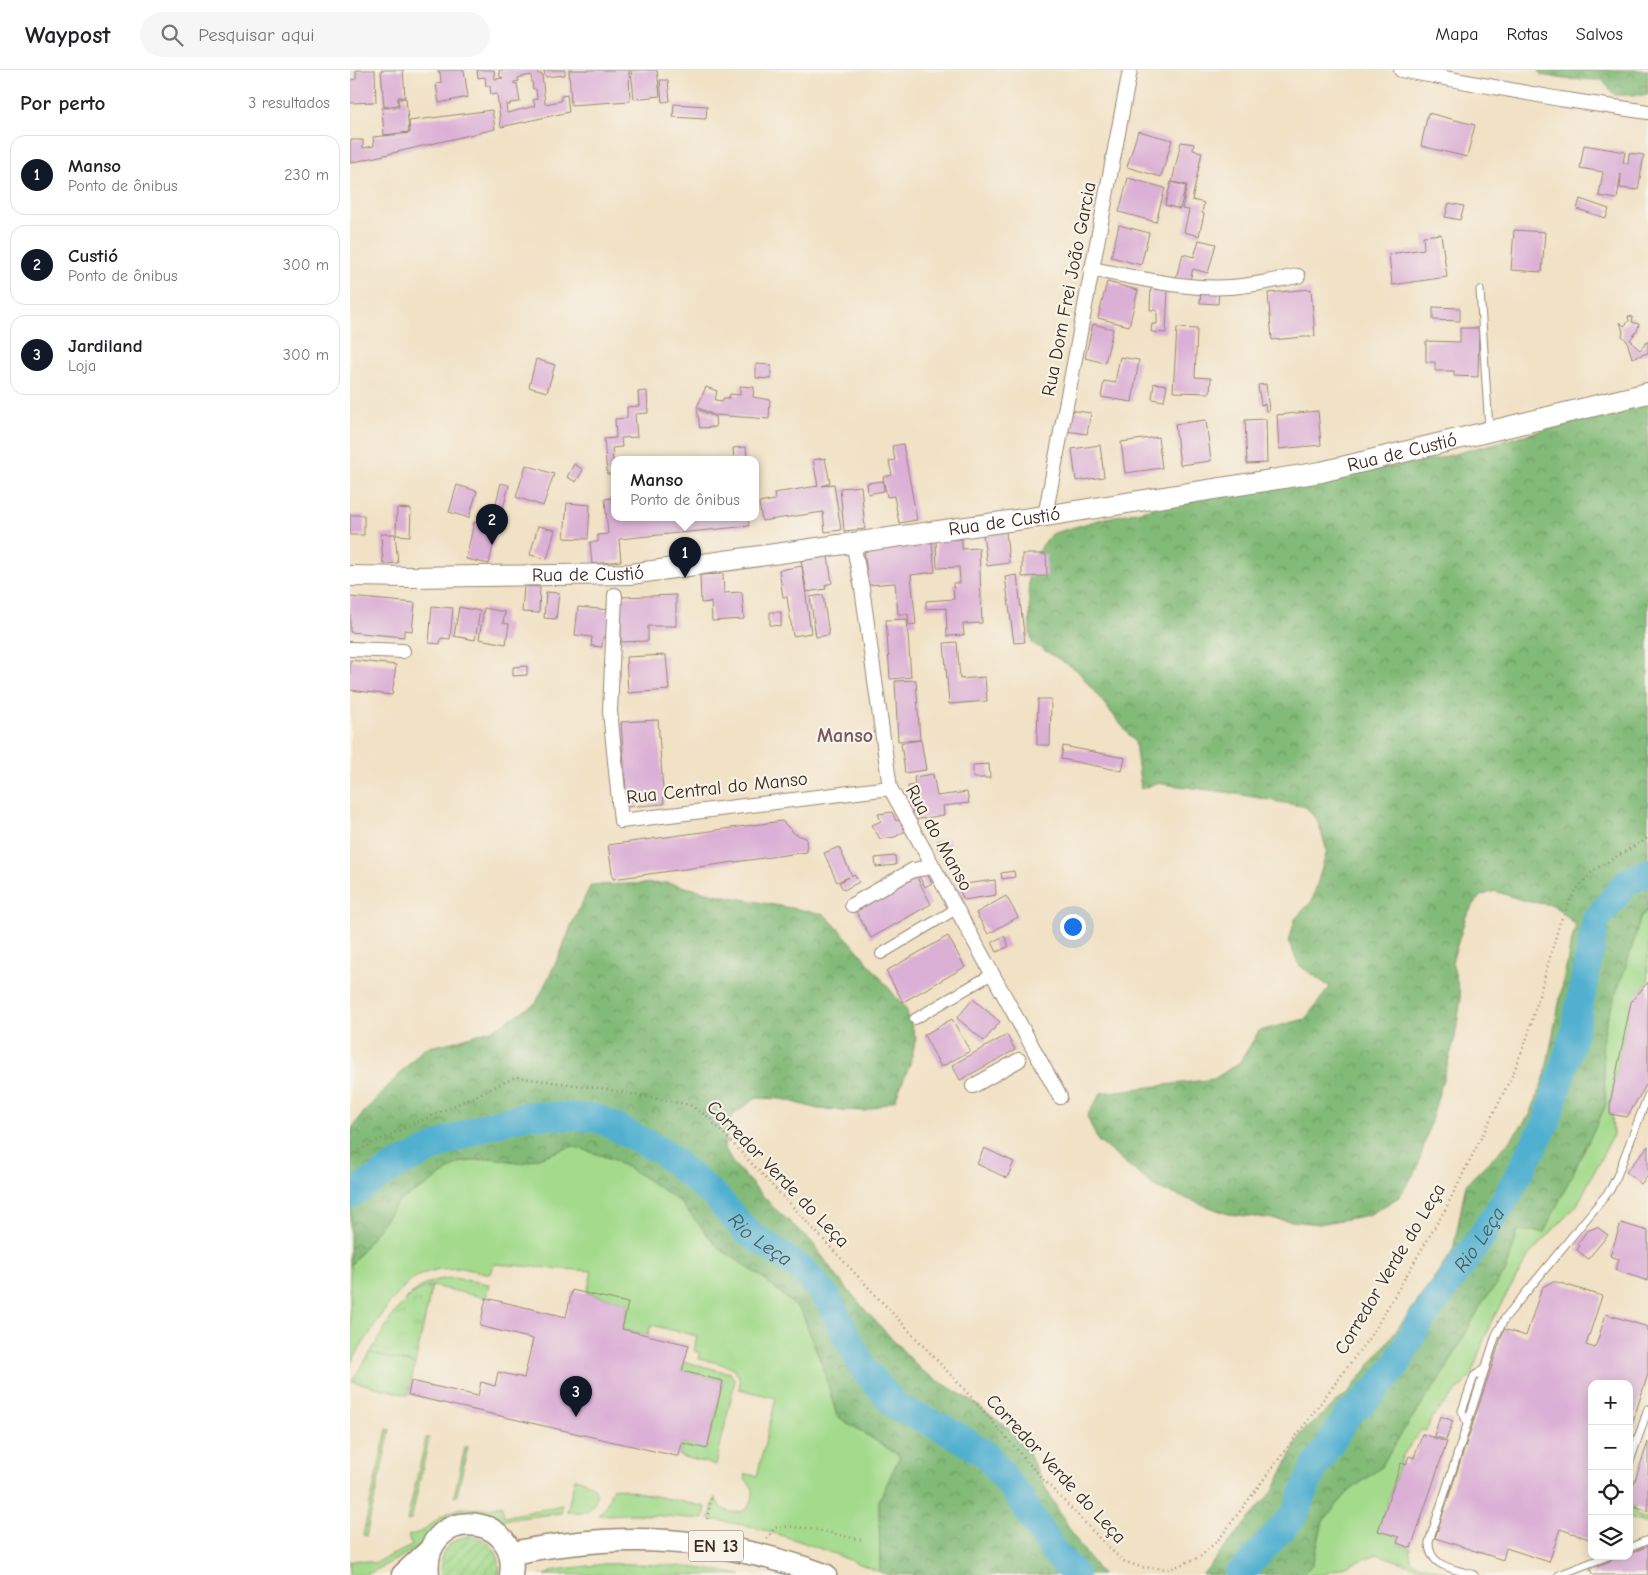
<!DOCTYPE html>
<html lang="pt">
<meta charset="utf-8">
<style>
:root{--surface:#fff;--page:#f6f6f6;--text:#202124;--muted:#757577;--line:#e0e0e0;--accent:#111827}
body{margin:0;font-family:"Comic Neue",sans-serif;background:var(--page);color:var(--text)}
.controls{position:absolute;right:15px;bottom:15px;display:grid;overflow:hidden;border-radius:10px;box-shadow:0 2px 12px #0003}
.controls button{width:45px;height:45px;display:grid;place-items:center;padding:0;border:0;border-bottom:1px solid var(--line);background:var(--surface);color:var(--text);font:25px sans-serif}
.you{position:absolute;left:722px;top:856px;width:18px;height:18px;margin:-12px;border:4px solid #fff;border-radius:50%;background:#1a73e8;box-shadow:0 0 0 8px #1a73e833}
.badge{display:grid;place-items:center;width:32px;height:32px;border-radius:50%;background:var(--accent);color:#fff;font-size:16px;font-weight:700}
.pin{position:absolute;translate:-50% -41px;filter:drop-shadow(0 1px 2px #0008)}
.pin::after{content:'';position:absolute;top:26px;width:18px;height:15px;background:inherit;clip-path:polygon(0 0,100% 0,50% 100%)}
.popup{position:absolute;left:261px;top:386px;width:148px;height:65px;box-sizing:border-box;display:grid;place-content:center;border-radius:10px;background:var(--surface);filter:drop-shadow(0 1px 4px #0005);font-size:16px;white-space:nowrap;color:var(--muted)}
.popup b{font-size:19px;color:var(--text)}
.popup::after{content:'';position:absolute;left:50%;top:100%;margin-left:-10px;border:10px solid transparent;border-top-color:var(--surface)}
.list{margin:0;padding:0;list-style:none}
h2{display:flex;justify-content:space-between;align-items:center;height:65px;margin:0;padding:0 20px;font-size:21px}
h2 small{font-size:16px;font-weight:400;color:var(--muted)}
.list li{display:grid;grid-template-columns:32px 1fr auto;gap:15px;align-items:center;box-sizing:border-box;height:80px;margin:0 10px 10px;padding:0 10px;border:1px solid var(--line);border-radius:15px}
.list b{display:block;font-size:19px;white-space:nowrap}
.list p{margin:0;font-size:16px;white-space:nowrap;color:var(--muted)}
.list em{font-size:16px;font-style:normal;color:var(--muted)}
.icon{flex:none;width:28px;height:28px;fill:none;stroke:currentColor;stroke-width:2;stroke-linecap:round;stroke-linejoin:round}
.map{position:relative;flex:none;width:1298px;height:1505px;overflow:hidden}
header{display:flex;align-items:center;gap:30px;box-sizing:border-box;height:70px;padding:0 25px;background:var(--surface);border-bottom:1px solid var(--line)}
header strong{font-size:24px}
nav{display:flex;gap:28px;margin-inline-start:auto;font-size:18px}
.search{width:350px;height:45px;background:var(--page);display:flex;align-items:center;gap:12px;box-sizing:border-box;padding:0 18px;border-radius:28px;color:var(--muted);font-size:19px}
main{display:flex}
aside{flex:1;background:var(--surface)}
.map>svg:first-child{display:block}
.grass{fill:#a3da8c;stroke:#6f8255}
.forest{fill:url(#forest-crowns);stroke:#5e724b}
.park{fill:url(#park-tufts);stroke:#6f8255}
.garden{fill:url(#garden-furrows);stroke:#6f8255}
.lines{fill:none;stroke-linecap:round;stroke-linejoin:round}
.river{stroke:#51b0d0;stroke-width:28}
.building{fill:#dbb0d6;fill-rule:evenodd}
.service-casing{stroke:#968672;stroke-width:9}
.pedestrian-casing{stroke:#968672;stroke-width:12}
.minor-casing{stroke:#968672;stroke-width:16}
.secondary-casing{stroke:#968672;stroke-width:22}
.primary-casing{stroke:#968672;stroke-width:25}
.path{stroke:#968672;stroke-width:2.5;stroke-dasharray:1 4;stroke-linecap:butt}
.service{stroke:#fff;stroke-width:7}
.pedestrian{stroke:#fff;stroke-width:10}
.minor{stroke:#fff;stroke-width:14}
.secondary{stroke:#fff;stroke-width:20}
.primary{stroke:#fff;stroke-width:22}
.labels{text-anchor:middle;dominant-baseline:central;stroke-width:4.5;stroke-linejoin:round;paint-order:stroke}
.shield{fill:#f7f3e8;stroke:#73665b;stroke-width:1}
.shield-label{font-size:18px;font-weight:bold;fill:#3b2a1e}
.street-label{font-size:19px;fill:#3b2a1e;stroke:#f7f3e8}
.neighbourhood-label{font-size:20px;font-weight:bold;fill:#73595e;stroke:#f7f3e8}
.water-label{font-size:20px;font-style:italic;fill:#43595c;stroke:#f7f3e8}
</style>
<header>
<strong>Waypost</strong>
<div class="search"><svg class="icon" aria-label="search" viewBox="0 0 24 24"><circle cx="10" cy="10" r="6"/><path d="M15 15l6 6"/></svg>Pesquisar aqui</div>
<nav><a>Mapa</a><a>Rotas</a><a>Salvos</a></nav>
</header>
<main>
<aside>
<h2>Por perto<small>3 resultados</small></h2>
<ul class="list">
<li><span class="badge">1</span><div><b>Manso</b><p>Ponto de ônibus</p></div><em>230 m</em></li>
<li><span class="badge">2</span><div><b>Custió</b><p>Ponto de ônibus</p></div><em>300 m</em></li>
<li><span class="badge">3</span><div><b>Jardiland</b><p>Loja</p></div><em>300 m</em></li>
</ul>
</aside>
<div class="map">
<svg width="1298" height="1505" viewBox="0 0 1298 1505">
<defs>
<pattern id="forest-crowns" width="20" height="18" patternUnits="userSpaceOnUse" patternTransform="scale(1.25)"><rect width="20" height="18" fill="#82ba78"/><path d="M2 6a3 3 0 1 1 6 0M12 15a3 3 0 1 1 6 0" fill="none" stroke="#6c9762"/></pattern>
<pattern id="park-tufts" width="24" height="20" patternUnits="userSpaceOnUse" patternTransform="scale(1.25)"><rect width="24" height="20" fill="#a3da8c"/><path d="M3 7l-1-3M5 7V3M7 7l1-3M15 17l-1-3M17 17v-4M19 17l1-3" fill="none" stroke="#8dbb78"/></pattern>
<pattern id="garden-furrows" width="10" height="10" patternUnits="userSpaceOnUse" patternTransform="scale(1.25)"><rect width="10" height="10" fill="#a3da8c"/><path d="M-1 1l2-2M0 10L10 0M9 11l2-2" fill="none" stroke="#8dbb78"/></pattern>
</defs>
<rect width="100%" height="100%" fill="#f7f3e8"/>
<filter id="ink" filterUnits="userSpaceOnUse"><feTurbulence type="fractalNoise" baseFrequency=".02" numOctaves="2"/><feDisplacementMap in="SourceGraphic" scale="10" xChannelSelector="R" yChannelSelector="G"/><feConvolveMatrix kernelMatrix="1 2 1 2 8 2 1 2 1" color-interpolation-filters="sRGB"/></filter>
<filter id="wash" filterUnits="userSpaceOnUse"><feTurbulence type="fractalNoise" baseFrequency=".0096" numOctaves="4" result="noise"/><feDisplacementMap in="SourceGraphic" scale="20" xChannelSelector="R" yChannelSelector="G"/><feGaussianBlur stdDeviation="1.12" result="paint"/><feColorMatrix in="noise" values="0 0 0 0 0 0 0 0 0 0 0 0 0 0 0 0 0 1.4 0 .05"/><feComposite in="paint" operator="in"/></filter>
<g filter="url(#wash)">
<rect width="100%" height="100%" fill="#f1e1c5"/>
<path class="grass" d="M1298,840V912L1281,933L1260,1034V1044L1262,1045L1263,1065L1227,1135L1179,1185L1140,1254L1120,1307L1084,1345L1076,1361L1071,1360L1053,1385L1029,1460L1049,1467L1047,1474L1061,1478L1060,1482L1062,1492L1098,1503L1099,1505H1090L1027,1484L972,1505H951L962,1495L973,1451L998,1422L1031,1397L1051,1364L1096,1299L1132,1233L1156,1201L1168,1160L1194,1162L1256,1035L1252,974L1256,952L1280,884L1291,845Z
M223,1076L262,1089L295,1108L330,1132L369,1178L412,1207L452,1242L472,1295L487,1346L550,1386L529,1431L530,1502C475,1480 419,1457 359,1449L365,1427C375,1451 406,1446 403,1419L395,1408L396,1404L407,1406L426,1328L389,1319C395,1294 366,1293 349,1289L350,1283L344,1281L347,1266L301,1255L298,1265L272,1259L278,1233L237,1223L242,1201L144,1194L141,1204L111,1198L89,1199L72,1204L58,1212L38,1235L0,1294V1196L49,1131L76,1116L108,1093L142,1088L173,1093Z
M103,1208L139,1214L136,1228L82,1216L63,1223L55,1230C69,1215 83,1209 103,1208Z
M20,1283L65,1294L58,1325L2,1311Z
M335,1292L380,1303L385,1310L366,1395L329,1386L332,1373L357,1378L373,1311L332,1301Z
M37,1359L40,1360L16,1466L13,1465Z
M76,1368H79L61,1450L57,1451Z
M115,1377H118L107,1425L104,1426Z
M225,1408C246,1414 254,1423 237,1442H217Z
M263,1417L356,1437L354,1449L286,1444L249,1445L256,1436Z
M1279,1434L1284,1436V1441L1288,1446L1298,1449V1454L1281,1449Z
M152,1435L154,1447L212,1435L211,1443L145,1451L71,1476L22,1502L13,1505H0V1492L9,1490L24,1493L62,1476L58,1466L73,1461L92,1446L110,1438L132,1439Z
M254,1494C301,1493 345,1496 391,1505H195L206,1500Z"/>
<path class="forest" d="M1189,0H1298V25H1265L1252,10L1214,9L1191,5Z
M1294,333L1298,335V840L1291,846L1280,884L1256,952L1252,974L1256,1035L1194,1162L1168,1161L1156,1201L1132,1233L1096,1299L1051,1364L1031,1397L998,1422L973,1451L962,1495L951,1505H852L924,1419L952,1362L999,1322L1054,1250L1103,1181L1116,1114L1157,1074L1180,1045L1195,1005L1220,877L1226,855L1203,835L1175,831L1145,821L1130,826L1116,846L1102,892L1111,928L1105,968L1067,1099L1049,1127L1019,1145L969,1154L878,1144L805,1117L748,1071L737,1046L751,1023L864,1009L890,992L909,961L955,949L980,917L949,895L939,872L945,849L962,831L977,781L968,752L956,737L882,723L806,713L791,719L785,672L727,600L682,573L680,562L678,495L701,464L752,449L818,435L1082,390Z
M318,813L369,825L474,844L500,871L556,939L566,968L560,994L545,1030L515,1041L468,1039L432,1029L406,1028L382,1046L374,1076L382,1092L423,1137L461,1171L488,1208L517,1242L571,1300L620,1330L671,1368L698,1423L729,1474L752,1505H537L530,1502L529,1431L550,1386L487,1346L472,1295L452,1242L412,1207L369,1178L330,1132L295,1108L262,1089L223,1076L173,1093L142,1088L108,1093L76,1116L49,1131L0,1196V1061L14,1042L74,978L102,972L144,959L186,933L211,882L223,851L241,815Z"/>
<path class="park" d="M82,1216L65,1294L20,1283C35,1260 52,1220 82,1216Z"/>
<path class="garden" d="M120,1466C140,1468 153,1485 149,1505H91C87,1484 99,1468 120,1466Z"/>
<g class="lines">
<g class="river">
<path id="s1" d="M0,1125L46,1096L98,1071L133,1057L178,1045L248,1048L311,1081L366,1127L396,1161L453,1200L478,1229L513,1298L547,1337L595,1359L636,1384L665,1421L704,1482L725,1505"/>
<path id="s2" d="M889,1505L945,1444L963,1400L998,1345L1024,1322L1045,1297L1066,1258L1128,1172L1155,1130L1197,1051L1225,960L1246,850L1277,812L1298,802"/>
</g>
</g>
<g id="blocks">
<path class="building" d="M6,0H25L26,32L0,33V10L6,9Z
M31,0H53L55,27H48V35L34,37Z
M88,0H114L118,27L89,33L86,14L91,13L90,2H88Z
M127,0H144L145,9L153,8L150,7L149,0H187L188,4H192L195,34L211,31V26L217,25L219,42L151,57L147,24L141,25L140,16H136L135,7L128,8ZM181,5L183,19H186L187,29L183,30L185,36L157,43L156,34L158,35H160V33L170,32L167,13L164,14V12L169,11L168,8Z
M194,0H215V5L195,7Z
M219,0H279L280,31L221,35Z
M281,0H307L310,26L284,29Z
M310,10H318L320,31L312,32Z
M56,28L59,62L34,65L32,38L49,37L48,29Z
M324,34L357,36L356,49L323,47Z
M142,40L145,59L0,93V70H13V78L24,76L23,67L60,63L59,51Z
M1078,43L1125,55L1117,87L1071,76Z
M788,61L822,70L811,107L777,97Z
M831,72L844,74L843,80L852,82L842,130L854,133L852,143L854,144L849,166L834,162L839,140L832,139L837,115L822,112Z
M1234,75L1275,82L1273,93L1278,94L1279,83L1294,85L1288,120L1270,118L1271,104L1267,129L1249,126L1253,102L1230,98Z
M778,108L815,118L806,152L769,142Z
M821,112L836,116L830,139L815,135Z
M1230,129L1259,139L1256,148L1227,139Z
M1099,133L1114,136L1110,150L1095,147Z
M769,155L799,163L791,195L761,187Z
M1164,160L1195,162L1192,202L1161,200Z
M1091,164L1097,207L1042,215L1039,184L1074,179L1073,166Z
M849,170L866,174L858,203L843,199L840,210L826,207L833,184L844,187Z
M757,212L788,220L779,256L748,248Z
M801,217L818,218L816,263L801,262L802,254H807V240H800Z
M961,219L965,266L922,270L918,223Z
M851,220L869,221L868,234L850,233Z
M1083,237L1110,238V251L1083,250Z
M1278,246L1283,247L1282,252L1289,254L1287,261L1280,270L1282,271L1283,274L1290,280L1298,271V283L1282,288L1277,271L1272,266L1273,262L1270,252L1274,256L1279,251Z
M743,254L763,259L755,293L735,288Z
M827,258L847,259L845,307L861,308L860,323L823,322Z
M1110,258H1129L1128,307L1104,306V301H1085V292H1076V271L1110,272Z
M770,287L789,290L782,332L751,327L754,311L765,313Z
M186,289L205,295L197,322L179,317Z
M406,294L421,295V309L406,308Z
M804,313L817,315L814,331L802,329Z
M916,314L919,341H916L915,334L911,335L908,315Z
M390,316L404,317L403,327L420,330L419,349L364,345L347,337L356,317L367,321L365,330L373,331V328H379L380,324L390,325Z
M297,321L298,343L285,344L287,367L271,368L272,377L262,378L264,404H257L254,369L266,368L265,349L277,348V337L289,336L288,322Z
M347,339L365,347L366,357L350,358Z
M719,340L741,343L737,364L716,361Z
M968,341L971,375L929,379L927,345Z
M916,349L917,393L897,394L895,350Z
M856,350L861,391L830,395L825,354Z
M808,367L812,398L775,403L771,372Z
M553,374L567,450L549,453L544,426L537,427L533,407L542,405L539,391L545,390L542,376Z
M750,375L754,407L726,411L722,379Z
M396,377L397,389H384L383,378Z
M475,388L480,413L472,416L484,414L491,460L475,462L473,442L412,451L409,433L425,430L424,423L468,416L463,390Z
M224,394L233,400L226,412L217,407Z
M176,395L204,404L193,436L166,427Z
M533,411L534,421L518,424L517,413Z
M151,413L159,415L149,455L141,453Z
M107,415L127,421L119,448L99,442Z
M511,416L515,459L494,461L490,418Z
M263,428L265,447H398L399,456L269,469L271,491L242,494L240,472H248V465L258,464L255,429Z
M217,433L240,435L238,469L214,468Z
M47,438L61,439L60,466L46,465Z
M0,445H14V465H0Z
M124,452L147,457L139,494L116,489Z
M188,456L205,460L197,489L180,485Z
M656,461L659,493L637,496L633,463Z
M31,464H45L48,493L33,494Z
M612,469V479L629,478L632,553L613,554L614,565L597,566L596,538L576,539V531L604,529L603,513H610L609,497L587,498L586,470Z
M582,472L585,502L561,505L566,554L559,555L558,544H548L545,513L518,515L514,479Z
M672,484H696L697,506L672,507Z
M478,486L482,513L475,515L476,519L457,522L451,491Z
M452,496L461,563L443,566L437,527H433L429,500Z
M373,504L374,523L392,522L394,549L362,551L361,532L351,533L350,505Z
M667,505L675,572L664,573L655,507Z
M174,516L190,517L189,543L172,542Z
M196,522L209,523L206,549L194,548Z
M326,525V556H298V571L271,572V527Z
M473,525L479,565L466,567L460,527Z
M0,527L65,533L62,561L54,560V567L0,562Z
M82,536L103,538L100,569L91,568L90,574L79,573Z
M109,537L130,541L125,570L104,566Z
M228,537L260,540L257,567H253L252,577L241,576L242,567L225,565Z
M134,538L155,542L153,553L159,554L156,574L129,569Z
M420,542H431V556L420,555Z
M557,549L561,607L540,609L536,550Z
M607,572L610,609L635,607L637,631L599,634L594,573Z
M316,585L319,620L278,623L276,587Z
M0,590L46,595L42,625L0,620Z
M177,596V605L163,606V597Z
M566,610L570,670L548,671L545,611Z
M688,629H701L700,675H687Z
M308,650L314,734L277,737L271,652Z
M571,670L576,700L555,703L551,673Z
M713,676L775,688L772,701L711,689Z
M639,694L640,708H623V695Z
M583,704L587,726L617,722L619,733L593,736L594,745L564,750L558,716L565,715L564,707Z
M542,742L546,751L553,748L559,759L545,767L530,769L522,755L531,751L528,744Z
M432,751L445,764L456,768L457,782L263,809L258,775Z
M599,769L600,778L588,780L587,771Z
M489,777L502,806L504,804L509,812L494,820L489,813L499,807L487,812L474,783Z
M545,786L546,795L526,797L525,788Z
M574,799L582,813L575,817L567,803Z
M664,801L665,807L652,809L651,803Z
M565,804L581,834L521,868L504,838Z
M645,810L646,825L614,830L607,815Z
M656,826L668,847L638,864L626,843Z
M598,866L615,897L553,932L536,901Z
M654,866L659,876L647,882L642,872Z
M1298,912V1012L1277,1047L1260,1044V1034L1281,932Z
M623,929L650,952L634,971L607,948Z
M602,949L620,981L591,997L574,965Z
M657,965L665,980L610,1010L602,995Z
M1298,1076V1106L1291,1114L1276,1102Z
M634,1078L664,1092L657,1108L627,1094Z
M1271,1153L1298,1161V1211L1265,1200L1269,1189L1260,1186Z
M1247,1157L1258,1165L1238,1189L1227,1180L1230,1176L1227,1174L1237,1161Z
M1202,1212H1207L1252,1226L1236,1275L1245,1278L1256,1244L1298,1257V1304L1280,1360L1279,1314H1242V1470L1210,1459L1199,1492L1156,1478L1153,1490L1085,1468L1154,1259L1176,1266L1191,1220L1194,1216Z
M222,1220L278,1233L272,1259L339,1275L332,1301L373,1311L357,1379L332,1373L329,1386H326L58,1325L61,1311L128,1326L131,1312L145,1316L148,1302L174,1308L183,1269L130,1256L136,1228L216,1247Z
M1090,1346L1103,1351L1096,1370L1084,1366Z
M1072,1364L1097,1372L1061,1478L1047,1473L1049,1467L1028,1461L1051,1393L1056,1395L1059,1386L1064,1388Z
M1298,1372V1441L1279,1434V1428Z
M1298,1476V1505H1243L1240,1499L1272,1486H1279V1484Z"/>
</g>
</g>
<g filter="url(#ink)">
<use href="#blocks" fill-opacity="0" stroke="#968672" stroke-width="1"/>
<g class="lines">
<defs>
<path id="service" d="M1130,220L1139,359
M1117,1353L1112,1341L1124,1306L1135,1298
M1279,1394L1298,1339
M1279,1478L1298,1470
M1124,1505C1105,1499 1078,1497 1079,1472L1146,1265L1155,1248L1260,1120L1267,1106L1298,1025
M1209,1505L1258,1486"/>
<path id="pedestrian" d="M531,884L606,839
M565,949L642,904"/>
<path id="minor" d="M1051,0L1210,29L1298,42
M741,199C786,207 833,220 880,217C902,216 926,210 948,206
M695,446L780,0
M503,473L512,518L540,718L710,1027
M265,525L260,641L271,751L540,718
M0,579L53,581
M502,835L563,800L583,797
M623,1016L669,990"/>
<g id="secondary">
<path id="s3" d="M0,506L61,507L281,504L695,446L971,402L1298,323"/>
</g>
<path id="primary" d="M160,1484C180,1479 200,1476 220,1474C306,1463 393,1475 475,1505
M53,1505L79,1481
M78,1505C70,1436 171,1439 161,1505"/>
</defs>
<use href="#service" class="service-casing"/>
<use href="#pedestrian" class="pedestrian-casing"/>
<use href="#minor" class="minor-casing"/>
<use href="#secondary" class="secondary-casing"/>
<use href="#primary" class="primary-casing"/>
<path class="path" d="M0,1085L27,1071L166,1007L255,1019L340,1035L357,1046L614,1319L690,1406L759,1478L773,1491L791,1497L820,1499L850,1487L870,1468L1022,1264L1096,1138L1162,1006L1177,968L1210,852L1225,821L1244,800L1298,768
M357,1449L362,1426
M417,1469L424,1458C452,1453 485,1465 513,1470
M186,1497L188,1502"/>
<use href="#service" class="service"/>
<use href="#pedestrian" class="pedestrian"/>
<use href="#minor" class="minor"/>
<use href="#secondary" class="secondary"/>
<use href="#primary" class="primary"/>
</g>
</g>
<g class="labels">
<rect class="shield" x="338.5" y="1460.5" width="55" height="31" rx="4"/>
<g class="shield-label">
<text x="366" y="1476">EN 13</text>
</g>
<g class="street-label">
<text transform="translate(719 219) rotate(-79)">Rua Dom Frei João Garcia</text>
<text stroke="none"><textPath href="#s3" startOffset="1062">Rua de Custió</textPath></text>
<text stroke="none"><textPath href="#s3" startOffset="658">Rua de Custió</textPath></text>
<text stroke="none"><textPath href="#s3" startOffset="238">Rua de Custió</textPath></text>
<text transform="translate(367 718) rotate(-6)">Rua Central do Manso</text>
<text transform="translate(589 768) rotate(61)">Rua do Manso</text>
<text transform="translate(428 1104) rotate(46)">Corredor Verde do Leça</text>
<text transform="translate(1040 1199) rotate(-59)">Corredor Verde do Leça</text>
<text transform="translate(706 1399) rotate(47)">Corredor Verde do Leça</text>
</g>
<g class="neighbourhood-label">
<text x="495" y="665">Manso</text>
</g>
<g class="water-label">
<text stroke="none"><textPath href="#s1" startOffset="471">Rio Leça</textPath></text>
<text stroke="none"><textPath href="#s2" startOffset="416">Rio Leça</textPath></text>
</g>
</g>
</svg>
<div class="controls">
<button>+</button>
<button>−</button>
<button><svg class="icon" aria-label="locate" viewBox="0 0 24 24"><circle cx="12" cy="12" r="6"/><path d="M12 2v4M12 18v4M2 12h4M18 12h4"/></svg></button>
<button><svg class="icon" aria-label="layers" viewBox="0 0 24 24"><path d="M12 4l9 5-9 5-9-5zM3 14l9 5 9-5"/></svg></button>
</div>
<div class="you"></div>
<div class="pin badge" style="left:335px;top:508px">1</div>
<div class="popup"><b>Manso</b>Ponto de ônibus</div>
<div class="pin badge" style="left:142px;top:475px">2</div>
<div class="pin badge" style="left:226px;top:1347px">3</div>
</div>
</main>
